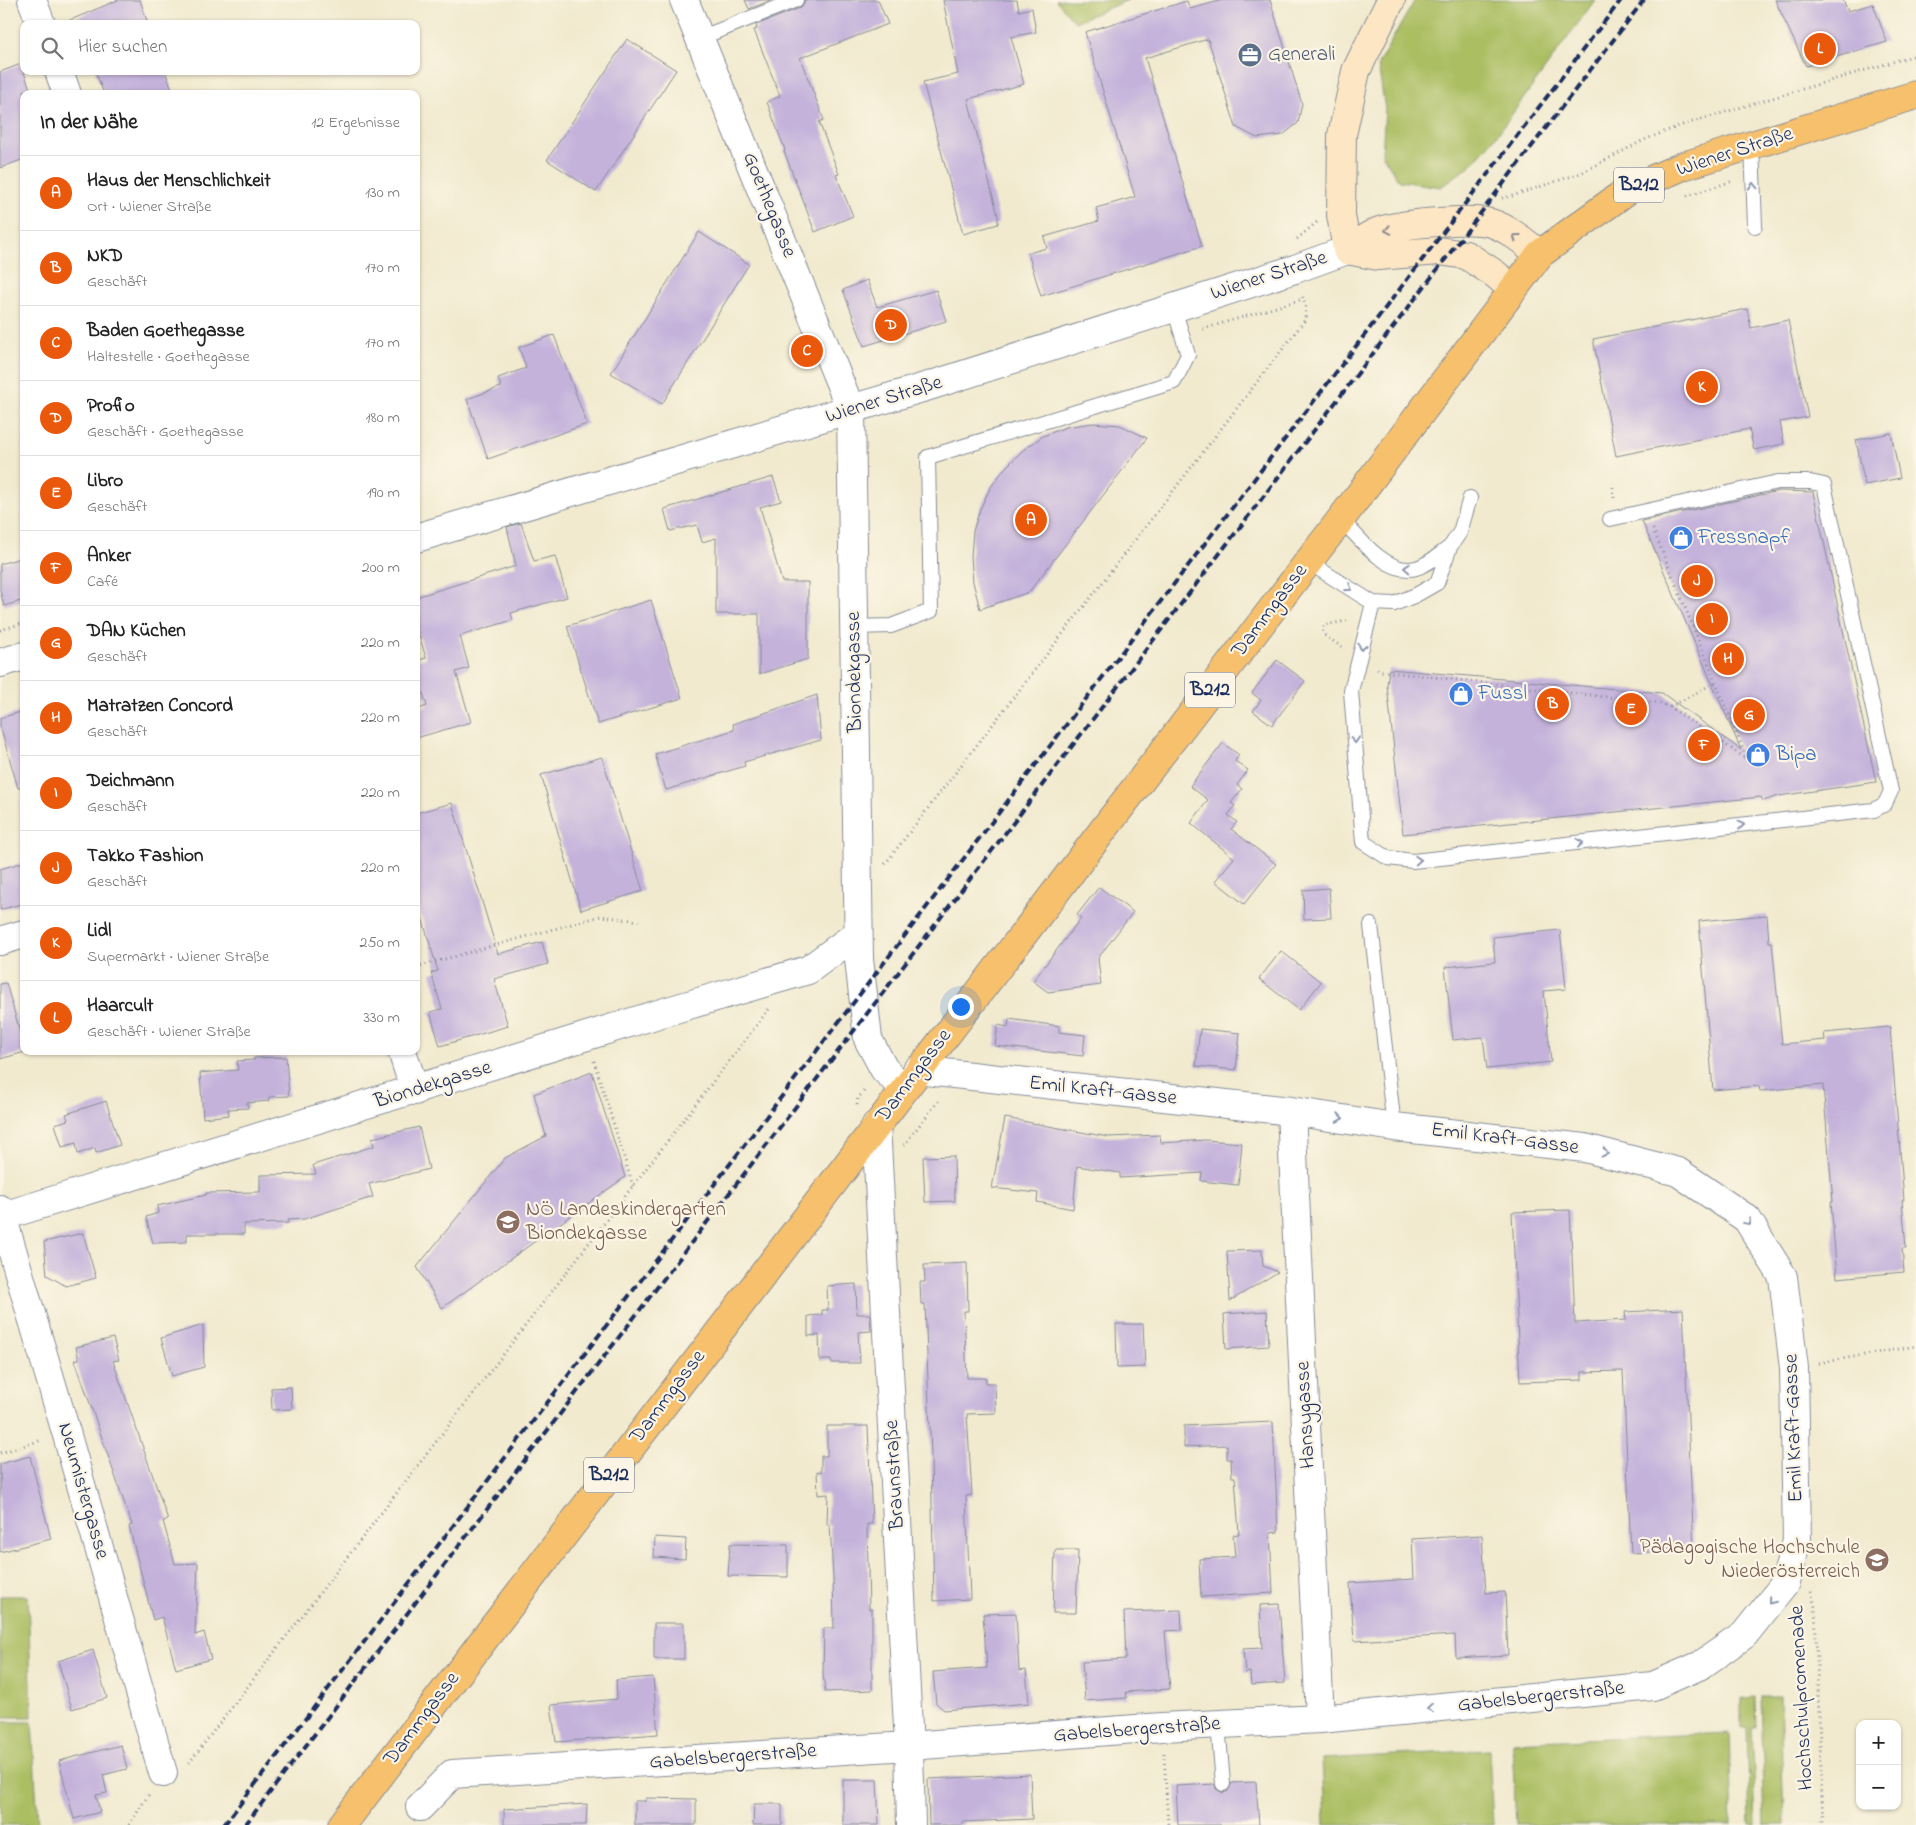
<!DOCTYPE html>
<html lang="de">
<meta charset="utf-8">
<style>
:root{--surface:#fff;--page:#f2f2f2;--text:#222;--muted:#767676;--line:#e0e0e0;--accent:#ea580c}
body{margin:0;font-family:"Indie Flower",sans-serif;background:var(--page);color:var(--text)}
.controls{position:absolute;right:15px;bottom:15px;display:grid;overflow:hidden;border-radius:10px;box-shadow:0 1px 4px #0004}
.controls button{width:45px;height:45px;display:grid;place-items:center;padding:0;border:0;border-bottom:1px solid var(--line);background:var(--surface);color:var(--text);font:25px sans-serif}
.you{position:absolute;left:960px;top:1006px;width:18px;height:18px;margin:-12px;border:4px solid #fff;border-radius:50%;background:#1a73e8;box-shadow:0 0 0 8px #1a73e833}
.badge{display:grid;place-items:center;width:32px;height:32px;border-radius:50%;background:var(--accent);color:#fff;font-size:16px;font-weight:700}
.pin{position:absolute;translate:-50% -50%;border:2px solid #fff;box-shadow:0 1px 5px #0006}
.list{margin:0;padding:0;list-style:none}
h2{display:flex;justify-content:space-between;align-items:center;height:65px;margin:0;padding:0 20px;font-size:21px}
h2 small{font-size:16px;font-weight:400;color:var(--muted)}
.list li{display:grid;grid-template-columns:32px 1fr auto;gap:15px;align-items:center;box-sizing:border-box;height:75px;padding:0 20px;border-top:1px solid var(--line)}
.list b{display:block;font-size:19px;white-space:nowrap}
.list p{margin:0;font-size:16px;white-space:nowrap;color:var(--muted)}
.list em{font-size:16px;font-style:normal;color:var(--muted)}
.icon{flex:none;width:28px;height:28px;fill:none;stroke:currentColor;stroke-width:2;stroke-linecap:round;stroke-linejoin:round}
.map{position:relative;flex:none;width:1916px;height:1825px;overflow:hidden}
.search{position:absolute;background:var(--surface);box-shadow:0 1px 4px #0004;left:20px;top:20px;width:400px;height:55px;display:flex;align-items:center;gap:12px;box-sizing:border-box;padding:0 18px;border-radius:10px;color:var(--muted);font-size:19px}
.panel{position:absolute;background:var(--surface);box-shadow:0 1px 4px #0004;left:20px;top:90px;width:400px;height:965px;border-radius:10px}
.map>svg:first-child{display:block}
.green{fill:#abbe62;stroke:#637660}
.building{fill:#c4b2db}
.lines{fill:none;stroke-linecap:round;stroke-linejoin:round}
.service-casing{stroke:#868c96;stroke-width:16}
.minor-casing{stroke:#868c96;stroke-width:30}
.secondary-casing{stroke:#868c96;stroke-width:30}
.primary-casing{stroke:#868c96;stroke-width:30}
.path{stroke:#868c96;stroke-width:3;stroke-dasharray:1 4;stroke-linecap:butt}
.service{stroke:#fff;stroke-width:14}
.minor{stroke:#fff;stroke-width:28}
.secondary{stroke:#fce6c4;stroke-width:28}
.primary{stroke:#f7c06c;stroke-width:28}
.rail{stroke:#1b2f5e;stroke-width:4;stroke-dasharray:8 4;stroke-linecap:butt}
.oneway{stroke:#8d97ae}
.oneway2{stroke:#8c8a91}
.labels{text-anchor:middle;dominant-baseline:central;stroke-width:4.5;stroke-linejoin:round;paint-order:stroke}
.shield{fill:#fcf5e5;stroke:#5e6a86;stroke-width:1}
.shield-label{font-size:20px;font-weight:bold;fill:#1b2f5e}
.service-label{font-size:21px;fill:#4e5e75;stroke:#fcf5e5;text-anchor:start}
.street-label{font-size:21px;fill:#1b2f5e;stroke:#fcf5e5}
.shop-label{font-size:21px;fill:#366cbe;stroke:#fcf5e5;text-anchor:start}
.education-label{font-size:21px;fill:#785e54;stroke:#fcf5e5;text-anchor:start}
</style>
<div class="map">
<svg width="1916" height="1825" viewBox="0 0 1916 1825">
<rect width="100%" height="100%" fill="#fcf5e5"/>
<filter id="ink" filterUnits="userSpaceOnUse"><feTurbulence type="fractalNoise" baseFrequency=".02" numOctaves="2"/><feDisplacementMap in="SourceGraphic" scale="10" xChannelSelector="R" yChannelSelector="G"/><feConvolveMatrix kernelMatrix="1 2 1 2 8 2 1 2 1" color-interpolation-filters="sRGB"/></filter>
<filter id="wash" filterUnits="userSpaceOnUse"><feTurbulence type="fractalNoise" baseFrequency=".0096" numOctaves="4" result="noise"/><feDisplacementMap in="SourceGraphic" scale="20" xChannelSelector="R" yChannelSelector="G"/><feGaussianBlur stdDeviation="1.12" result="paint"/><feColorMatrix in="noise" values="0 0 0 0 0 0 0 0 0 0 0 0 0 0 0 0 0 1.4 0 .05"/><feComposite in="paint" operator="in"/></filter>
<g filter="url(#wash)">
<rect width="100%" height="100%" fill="#f1eacf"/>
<path class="green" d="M1056,0H1128L1075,22Z
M1415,0H1595L1497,135L1472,164L1441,187L1399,181L1382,154L1385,109L1378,64Z
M0,1596H28L32,1717H0Z
M1761,1696H1780L1784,1825H1765Z
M1755,1698L1756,1728H1752L1756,1825H1750L1747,1728H1742V1699Z
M0,1722H32L38,1825H0Z
M1729,1733L1732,1825H1516L1512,1742Z
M1489,1750L1493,1825H1325L1322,1759Z"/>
<g id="blocks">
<path class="building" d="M118,0H140L148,24H61Z
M745,0H772L749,9Z
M805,0H878L888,24L800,58L824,120L819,122L839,174L836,175L853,216L815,232L784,151L785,150L767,102L780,96L754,30L757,29L756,25L800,8L803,5Z
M943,0H1017L1019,11L1032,8L1036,32L1011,37L1024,84L968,99L998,216V224L963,234L923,82L958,74Z
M1223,0H1270L1302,104L1298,123L1283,135L1257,138L1236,127L1208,39L1145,58L1202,246L1041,296L1028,253L1047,248L1044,237L1099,221L1096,208L1135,197L1085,32L1187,1L1190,9Z
M1775,0H1843L1848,11L1873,4L1887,42L1806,66Z
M627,39L676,70L596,192L547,160Z
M21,64L30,89L24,91V159L0,168V72Z
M95,71H165L174,94H104Z
M699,232L749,264L662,404L611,373Z
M867,280L877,307L936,290L946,321L864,346L843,290Z
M1747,309L1751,328L1788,320L1808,417L1780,422L1784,444L1754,450L1749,429L1616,456L1593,339Z
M554,335L587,424L488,459L467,399L501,387L498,378L526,368L519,347Z
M1093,423L1120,425L1147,438L1029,592L980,609L973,582L971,557L973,531L980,509L990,488L1005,468L1023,450L1043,436L1066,427Z
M1891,433L1900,478L1865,485L1856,440Z
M773,477L781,501L760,507L782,582H808V659L759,674V614H716V538L702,542L697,525L670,531L664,509Z
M1779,491L1813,492L1876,782L1779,796L1763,801L1761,797L1403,834L1387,685L1389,669L1662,693L1741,750L1642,521Z
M521,523L534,561L555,556L567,597L511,613L513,620L460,636L469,668L456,672L471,722L416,738V710L427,706L416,671V661L426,658L416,625V597L516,566L507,527Z
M24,557V600L4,606L0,590V564Z
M651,600L682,698L598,724L567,626Z
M1277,660L1305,681L1272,725L1253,711L1261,700L1252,693Z
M817,695L821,740L744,762L745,766L666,790L655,754L734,730L733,724Z
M24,711V787L18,788L0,726V718Z
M1223,743L1239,755L1235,761L1248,770L1237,785L1242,789L1231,803L1235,806L1228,815L1237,822L1231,829L1276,864L1244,904L1215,881L1234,858L1191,823L1208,800L1190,786Z
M602,757L643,891L581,910L541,775Z
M452,803L498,954L542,942L548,964L494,979L508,1026L440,1046L430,1012L442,1009L431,973L438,971L416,898V813Z
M24,862V903L0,910V869Z
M1099,887L1133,912L1098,958L1101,985L1048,992L1033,981L1081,918L1077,915Z
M1329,888L1331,918L1304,919L1303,890Z
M1767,915L1769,942H1772L1782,1044L1825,1040L1824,1033L1890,1027L1904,1200H1902L1906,1248H1902L1904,1272L1837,1278L1831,1202H1833L1823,1085L1760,1091L1759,1086L1713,1090L1699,921Z
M1560,930L1566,989L1544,991L1551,1062L1487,1069L1483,1037L1453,1040L1445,967L1495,962L1493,937Z
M1281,951L1321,982L1299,1010L1259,979Z
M6,983L24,1046V1051L25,1052L0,1059V984Z
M1009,1019L1059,1026V1032L1085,1035L1083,1056L995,1046L998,1025L1008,1027Z
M1200,1029L1240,1033L1236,1070L1196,1066Z
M286,1057L289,1096L269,1097V1101L247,1103L248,1108L228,1109L229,1115L203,1118L200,1073L238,1070L237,1061L254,1060V1058Z
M592,1072L625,1177L442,1308L417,1267L505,1158L546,1136L534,1094Z
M106,1101L120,1145L96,1153L95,1148L78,1154L76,1143L62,1147L55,1124L68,1120L66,1114Z
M1005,1118L1108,1137L1160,1135L1161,1143L1205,1140L1242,1143L1238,1185L1201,1181L1202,1173L1120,1178V1173L1077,1166L1073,1209L1037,1202L1038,1193L992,1188Z
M419,1127L429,1169L369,1184L373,1197L304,1219L288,1220V1223L244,1224V1234H187V1242L153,1243L146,1217L158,1213L157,1206L206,1195V1193L260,1192V1175L316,1174L313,1165L374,1146L372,1138Z
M954,1156L955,1201L925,1202L923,1157Z
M1570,1210L1575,1323L1626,1320L1625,1312L1683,1309L1694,1550L1631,1553L1623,1371L1582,1372V1380L1520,1382L1512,1212Z
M83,1233L96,1278L66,1286L47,1275L44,1242Z
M1262,1250L1263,1266L1278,1272L1230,1301L1227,1251Z
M967,1263L968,1311H964L967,1378H986V1383H995L996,1413L967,1414L972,1495L966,1496L970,1599L934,1601L931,1456L925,1304H921L920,1282H925L924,1265Z
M856,1284L857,1314H870L871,1331L858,1332L860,1363H831V1360H820L819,1335L808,1336V1316L822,1315V1310H828L827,1286Z
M1267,1311L1269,1346L1226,1349L1224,1314Z
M1116,1324H1143L1145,1367L1117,1368Z
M203,1325L204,1367L172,1376L161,1338Z
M113,1338L119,1360L113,1361L168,1520L163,1521L175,1564L198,1563L195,1635L204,1632L211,1659L176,1669L162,1617L153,1620L129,1526L132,1525L75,1360L79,1359L76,1347Z
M291,1387L292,1409L272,1410L271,1388Z
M1273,1422L1278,1532L1270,1533L1273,1593L1201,1597L1199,1559L1235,1557L1233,1535L1239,1534L1235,1477H1232L1231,1459H1227V1445L1184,1447V1426Z
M827,1426H868L872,1524H867L869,1609H872V1690L825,1692L823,1673L824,1628H834L833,1576L830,1525H827L828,1494L818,1495L817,1471L821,1472V1456H827Z
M30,1456L51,1539L0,1552V1464Z
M1482,1535L1486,1593L1505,1592L1508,1655L1456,1658L1455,1635L1354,1641L1350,1583L1414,1579L1412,1539Z
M655,1537L686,1539L685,1559L654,1557Z
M730,1544L788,1545V1577L728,1576Z
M1055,1550H1078L1076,1613H1053Z
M1279,1604L1285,1683L1251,1685L1250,1672L1245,1673L1243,1649L1262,1648L1260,1605Z
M1181,1610L1182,1630L1165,1631L1170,1689L1126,1692L1127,1698L1085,1701L1082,1662L1126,1659L1124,1612Z
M1016,1613L1019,1671L1026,1670L1029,1703L944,1710L936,1703L933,1672L987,1668L983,1614Z
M654,1623H684V1659H654Z
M93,1650L107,1698L72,1709L58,1661Z
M653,1677L658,1734L556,1742L551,1705L617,1699L616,1680Z
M121,1745L127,1769L103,1775L107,1793L96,1795L100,1812L74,1819L59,1761Z
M1030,1774L1032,1819L963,1822V1825H929L928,1779Z
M843,1780H877L879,1825H843Z
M1256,1782L1259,1825H1178L1176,1786L1214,1784L1216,1789L1223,1793L1228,1791L1232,1783Z
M646,1798L696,1799V1825H635V1801H646Z
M587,1804L586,1825H504V1809Z
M754,1804H782V1825H753Z"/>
</g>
</g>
<g filter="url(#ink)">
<use href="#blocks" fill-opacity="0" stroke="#868c96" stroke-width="1"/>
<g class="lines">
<defs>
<path id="service" d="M700,38L796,0
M1752,145L1755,226
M1341,519C1358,537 1388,576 1416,568C1428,565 1440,554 1450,547
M1308,562L1373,603L1394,604L1416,595L1437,583L1450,547L1460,532L1470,498
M1373,603L1351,691L1363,842L1388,858L1413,861L1874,810L1885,804L1891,791L1824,485L1810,482H1778L1610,519
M854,627L891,626L931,611L928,457L1174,382L1188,355L1174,308
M1371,925L1394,1127
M1218,1724L1223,1784"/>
<path id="minor" d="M32,0L41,24
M684,0L851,410L859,959L868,1039L884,1069L904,1089
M59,71L67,94
M416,538L932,385L1295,269L1347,250
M0,663L24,656
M0,941L24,934
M402,1051L415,1091
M1291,1111L1320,1719
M876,1125L909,1746L911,1825
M0,1209L66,1432L163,1773
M0,1217L668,1011L808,970L857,934
M420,1807L452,1774L909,1746L1162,1727L1320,1719L1653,1686L1701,1665L1744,1635L1784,1585L1797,1541L1794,1368L1783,1277L1747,1219L1678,1172L1585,1148L1394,1127L1291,1111L917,1070"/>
<path id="secondary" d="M1347,250L1341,215L1342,135L1356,71L1391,0
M1347,250C1357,244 1367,236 1377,232C1397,224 1472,217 1491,223C1510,229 1525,243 1540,254
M1347,250L1378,256L1439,251L1466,255L1495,274L1513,289"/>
<path id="primary" d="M342,1825L1341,519L1540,254L1628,190L1683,166L1916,95"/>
</defs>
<use href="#service" class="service-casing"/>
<use href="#minor" class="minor-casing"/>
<use href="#secondary" class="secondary-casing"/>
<use href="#primary" class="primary-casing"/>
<path class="path" d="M1687,196L1733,181
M1502,198L1512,196L1581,173L1644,140L1679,126L1916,55
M1297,239L1317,222
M1203,329L1303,299
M1613,487L1614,499
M1653,529L1747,759
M0,630L24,623
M1342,647L1324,635L1322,629L1324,625L1347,621
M1377,669L1381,671L1659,703L1670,707L1748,760
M1670,707L1716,682
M885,864L1305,320L1306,308L1302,295
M416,967L601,916L639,921
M594,1061L633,1186
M857,1105L858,1098L866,1089
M904,1145L940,1099
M1819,1363L1916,1346
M0,1453L42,1440
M1811,1591L1815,1607L1823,1825
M1164,1753L1168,1825
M189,1763L769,1009
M129,1825L149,1794"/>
<use href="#service" class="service"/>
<use href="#minor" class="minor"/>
<use href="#secondary" class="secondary"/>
<use href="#primary" class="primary"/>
<path class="rail" d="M224,1825L1621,0
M245,1825L1644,0"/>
</g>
<defs><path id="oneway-chevron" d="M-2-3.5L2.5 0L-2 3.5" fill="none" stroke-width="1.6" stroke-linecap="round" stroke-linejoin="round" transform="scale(1.25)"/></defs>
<g class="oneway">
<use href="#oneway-chevron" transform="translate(1753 186) rotate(-92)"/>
<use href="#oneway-chevron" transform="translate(1407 568) rotate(-177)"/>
<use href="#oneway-chevron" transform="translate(1349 588) rotate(33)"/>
<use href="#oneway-chevron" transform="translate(1362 647) rotate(103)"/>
<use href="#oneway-chevron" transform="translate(1355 740) rotate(86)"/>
<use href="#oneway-chevron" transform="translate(1741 825) rotate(-6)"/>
<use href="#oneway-chevron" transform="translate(1580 843) rotate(-6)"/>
<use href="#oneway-chevron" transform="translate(1418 860) rotate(-3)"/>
<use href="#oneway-chevron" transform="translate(1340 1118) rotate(9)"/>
<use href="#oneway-chevron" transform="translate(1605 1153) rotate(14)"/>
<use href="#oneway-chevron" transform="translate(1748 1222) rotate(50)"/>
<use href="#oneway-chevron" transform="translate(1771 1601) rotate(129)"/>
<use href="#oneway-chevron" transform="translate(1430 1708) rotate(174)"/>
</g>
<g class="oneway2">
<use href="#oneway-chevron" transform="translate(1388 230) rotate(169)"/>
<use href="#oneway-chevron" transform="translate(1516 237) rotate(-144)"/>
</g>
</g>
<defs>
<symbol id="office-disc" viewBox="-11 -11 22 22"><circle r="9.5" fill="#5c6f8a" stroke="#fcf5e5"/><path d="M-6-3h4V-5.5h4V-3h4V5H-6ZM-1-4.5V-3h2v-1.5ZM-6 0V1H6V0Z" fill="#fff"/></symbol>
<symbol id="shop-disc" viewBox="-11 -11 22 22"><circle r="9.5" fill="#3f7fe0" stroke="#fcf5e5"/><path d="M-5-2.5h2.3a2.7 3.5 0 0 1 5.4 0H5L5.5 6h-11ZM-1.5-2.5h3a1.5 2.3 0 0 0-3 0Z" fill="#fff"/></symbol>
<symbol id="school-disc" viewBox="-11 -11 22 22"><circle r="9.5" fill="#8d6e63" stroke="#fcf5e5"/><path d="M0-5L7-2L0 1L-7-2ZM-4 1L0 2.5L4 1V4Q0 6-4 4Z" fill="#fff"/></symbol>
</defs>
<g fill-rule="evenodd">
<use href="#office-disc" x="1236" y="41" width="28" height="28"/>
<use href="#shop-disc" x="1667" y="524" width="28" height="28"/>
<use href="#shop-disc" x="1447" y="680" width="28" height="28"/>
<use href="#shop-disc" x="1744" y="741" width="28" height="28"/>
<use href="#school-disc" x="494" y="1208" width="28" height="28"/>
<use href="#school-disc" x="1863" y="1546" width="28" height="28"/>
</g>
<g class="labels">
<g class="shield">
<rect x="1614" y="167.5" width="50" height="35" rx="4"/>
<rect x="1185" y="672.5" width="50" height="35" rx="4"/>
<rect x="584" y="1457.5" width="50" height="35" rx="4"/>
</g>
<g class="shield-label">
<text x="1639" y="185">B212</text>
<text x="1210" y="690">B212</text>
<text x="609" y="1475">B212</text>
</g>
<g class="service-label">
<text x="1268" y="55">Generali</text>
</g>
<g class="street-label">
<text transform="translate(1735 152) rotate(-18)">Wiener Straße</text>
<text transform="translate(769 205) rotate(68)">Goethegasse</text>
<text transform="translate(1269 276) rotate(-18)">Wiener Straße</text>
<text transform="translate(884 400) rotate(-17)">Wiener Straße</text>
<text transform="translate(1270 611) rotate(-53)">Dammgasse</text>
<text transform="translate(855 672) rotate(-91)">Biondekgasse</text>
<text transform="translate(914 1076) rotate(-53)">Dammgasse</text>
<text transform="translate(433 1085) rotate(-17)">Biondekgasse</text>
<text transform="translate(1103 1091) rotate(6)">Emil Kraft-Gasse</text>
<text transform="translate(1505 1139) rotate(7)">Emil Kraft-Gasse</text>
<text transform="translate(668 1397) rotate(-53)">Dammgasse</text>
<text transform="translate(1306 1415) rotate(-93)">Hansygasse</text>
<text transform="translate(1794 1428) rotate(-92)">Emil Kraft-Gasse</text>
<text transform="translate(895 1475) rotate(-93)">Braunstraße</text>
<text transform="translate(83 1491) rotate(74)">Neumistergasse</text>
<text transform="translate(1541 1697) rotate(-6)">Gabelsbergerstraße</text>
<text transform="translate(1802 1698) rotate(-93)">Hochschulpromenade</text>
<text transform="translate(422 1719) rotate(-53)">Dammgasse</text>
<text transform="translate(1137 1730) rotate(-4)">Gabelsbergerstraße</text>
<text transform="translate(733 1757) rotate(-4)">Gabelsbergerstraße</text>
</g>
<g class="shop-label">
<text x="1698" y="538">Fressnapf</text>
<text x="1478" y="694">Fussl</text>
<text x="1776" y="755">Bipa</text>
</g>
<g class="education-label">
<text x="526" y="1210">NÖ Landeskindergarten<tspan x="526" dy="24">Biondekgasse</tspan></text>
<text x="1860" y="1548" text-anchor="end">Pädagogische Hochschule<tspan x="1860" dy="24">Niederösterreich</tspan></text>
</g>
</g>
</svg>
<div class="controls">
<button>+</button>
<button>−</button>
</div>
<div class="you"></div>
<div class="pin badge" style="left:1031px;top:520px">A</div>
<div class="pin badge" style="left:1553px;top:704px">B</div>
<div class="pin badge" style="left:807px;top:351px">C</div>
<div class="pin badge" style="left:891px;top:325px">D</div>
<div class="pin badge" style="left:1631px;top:709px">E</div>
<div class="pin badge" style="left:1704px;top:745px">F</div>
<div class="pin badge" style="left:1749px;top:715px">G</div>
<div class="pin badge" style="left:1728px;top:659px">H</div>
<div class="pin badge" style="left:1712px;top:619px">I</div>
<div class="pin badge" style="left:1697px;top:581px">J</div>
<div class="pin badge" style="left:1702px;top:387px">K</div>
<div class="pin badge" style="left:1820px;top:49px">L</div>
<div class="search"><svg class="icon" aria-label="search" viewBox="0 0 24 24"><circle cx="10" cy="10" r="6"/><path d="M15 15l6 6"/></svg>Hier suchen</div>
<section class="panel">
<h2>In der Nähe<small>12 Ergebnisse</small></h2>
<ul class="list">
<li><span class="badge">A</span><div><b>Haus der Menschlichkeit</b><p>Ort · Wiener Straße</p></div><em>130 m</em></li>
<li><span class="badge">B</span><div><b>NKD</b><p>Geschäft</p></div><em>170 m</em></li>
<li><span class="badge">C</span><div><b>Baden Goethegasse</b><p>Haltestelle · Goethegasse</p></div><em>170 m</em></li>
<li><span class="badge">D</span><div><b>Profio</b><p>Geschäft · Goethegasse</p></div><em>180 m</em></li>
<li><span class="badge">E</span><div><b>Libro</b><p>Geschäft</p></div><em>190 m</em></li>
<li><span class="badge">F</span><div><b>Anker</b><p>Café</p></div><em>200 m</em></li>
<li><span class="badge">G</span><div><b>DAN Küchen</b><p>Geschäft</p></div><em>220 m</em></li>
<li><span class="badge">H</span><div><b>Matratzen Concord</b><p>Geschäft</p></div><em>220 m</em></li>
<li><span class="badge">I</span><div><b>Deichmann</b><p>Geschäft</p></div><em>220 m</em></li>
<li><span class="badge">J</span><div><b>Takko Fashion</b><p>Geschäft</p></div><em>220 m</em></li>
<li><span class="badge">K</span><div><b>Lidl</b><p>Supermarkt · Wiener Straße</p></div><em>250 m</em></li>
<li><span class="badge">L</span><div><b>Haarcult</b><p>Geschäft · Wiener Straße</p></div><em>330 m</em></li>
</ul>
</section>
</div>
